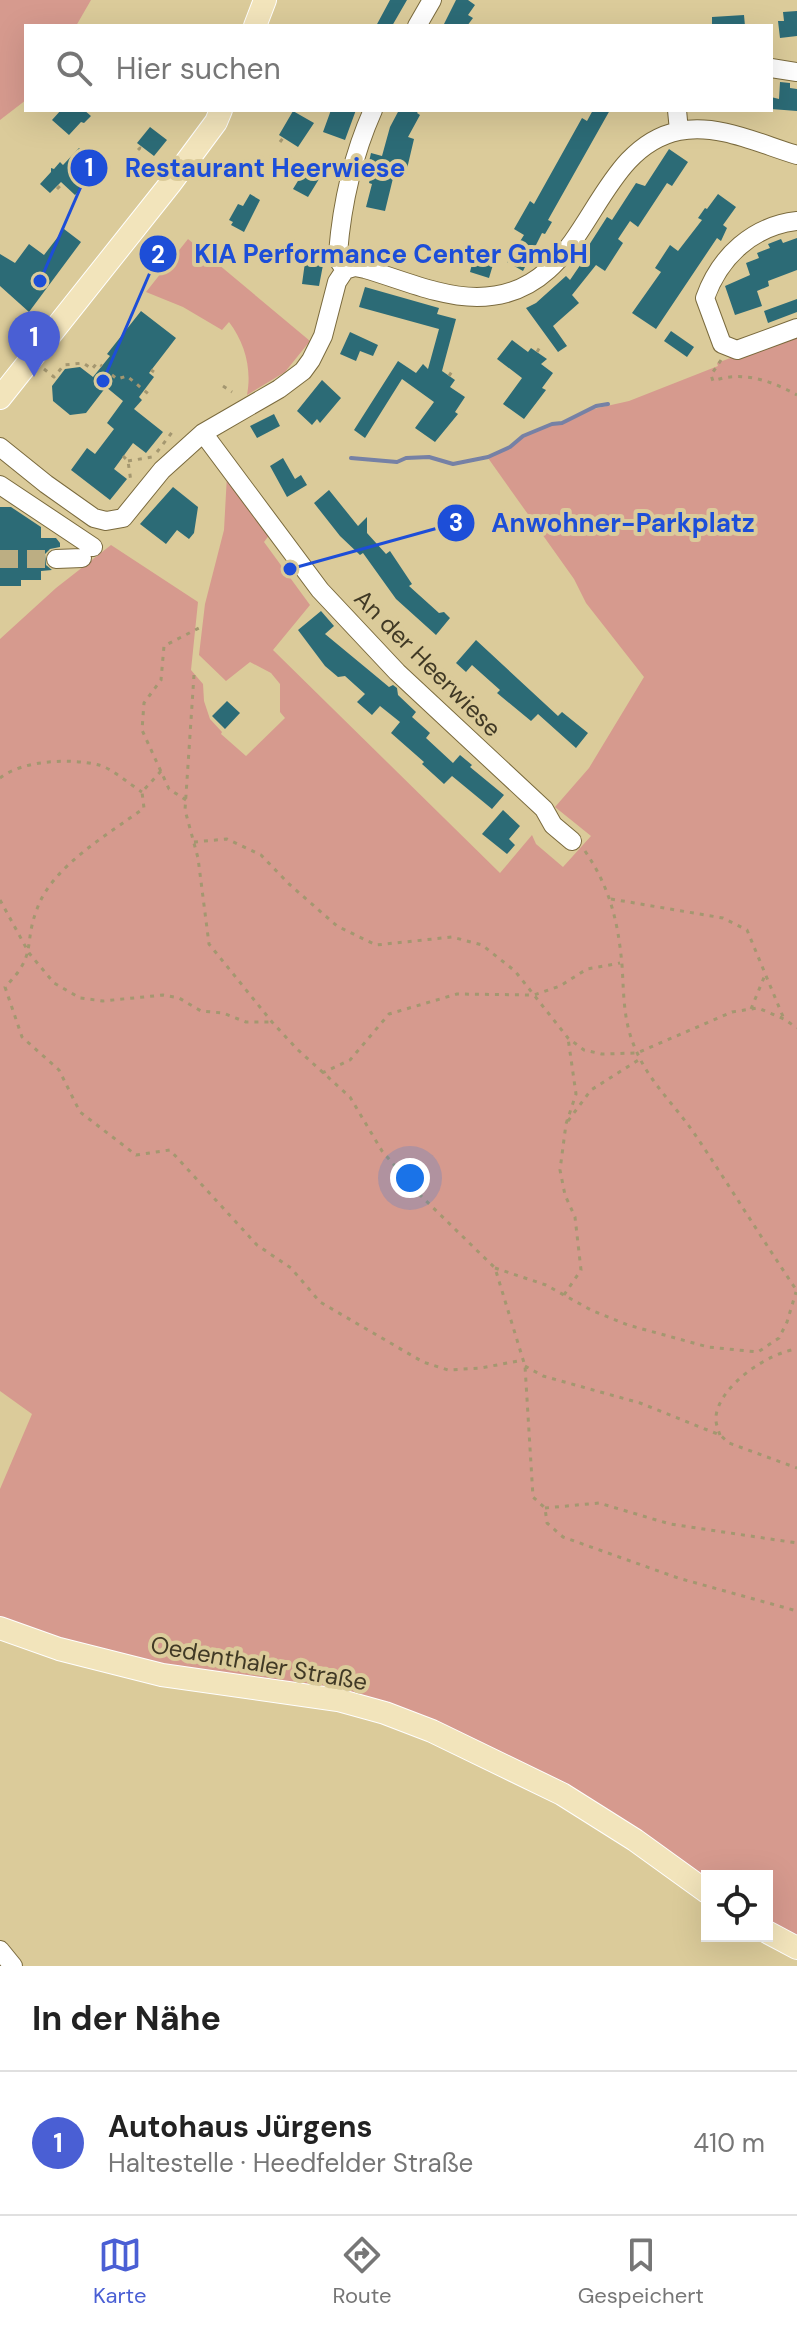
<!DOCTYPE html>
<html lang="de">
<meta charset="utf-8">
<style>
:root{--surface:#fff;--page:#f6f6f6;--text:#222;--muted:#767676;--line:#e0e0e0;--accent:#4a5fd4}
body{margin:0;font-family:"DM Sans",sans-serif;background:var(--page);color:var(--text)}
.controls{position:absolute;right:24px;bottom:24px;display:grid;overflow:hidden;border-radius:0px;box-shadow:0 8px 32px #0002}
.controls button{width:72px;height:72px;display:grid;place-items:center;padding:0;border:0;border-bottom:2px solid var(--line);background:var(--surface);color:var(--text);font:40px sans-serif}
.you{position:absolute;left:410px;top:1178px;width:28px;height:28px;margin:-20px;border:6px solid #fff;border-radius:50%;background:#1a73e8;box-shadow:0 0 0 12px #1a73e833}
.badge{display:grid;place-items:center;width:52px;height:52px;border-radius:50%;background:var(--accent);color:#fff;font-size:26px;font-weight:700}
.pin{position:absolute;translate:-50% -66px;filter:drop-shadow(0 2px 4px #0008)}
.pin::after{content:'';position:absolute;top:42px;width:28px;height:24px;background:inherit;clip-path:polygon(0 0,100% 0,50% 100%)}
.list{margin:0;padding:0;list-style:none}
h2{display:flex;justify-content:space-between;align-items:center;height:104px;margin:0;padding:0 32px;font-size:34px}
h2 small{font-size:26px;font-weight:400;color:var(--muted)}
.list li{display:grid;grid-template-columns:52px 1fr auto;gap:24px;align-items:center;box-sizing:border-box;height:144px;padding:0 32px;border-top:2px solid var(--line)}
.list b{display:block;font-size:30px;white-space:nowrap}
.list p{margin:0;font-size:26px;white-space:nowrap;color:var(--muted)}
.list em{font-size:26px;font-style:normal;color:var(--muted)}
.icon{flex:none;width:44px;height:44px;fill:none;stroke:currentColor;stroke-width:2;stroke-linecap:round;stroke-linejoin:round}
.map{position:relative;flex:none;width:797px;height:1966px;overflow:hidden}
.search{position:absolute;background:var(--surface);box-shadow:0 8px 32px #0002;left:24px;right:24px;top:24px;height:88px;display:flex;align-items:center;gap:20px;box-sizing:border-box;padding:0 28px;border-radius:0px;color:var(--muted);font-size:30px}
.sheet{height:248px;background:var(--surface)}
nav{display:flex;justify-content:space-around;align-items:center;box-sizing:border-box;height:112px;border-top:2px solid var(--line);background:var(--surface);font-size:22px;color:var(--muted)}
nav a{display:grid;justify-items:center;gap:4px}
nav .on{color:var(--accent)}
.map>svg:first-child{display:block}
.green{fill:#d69a8e}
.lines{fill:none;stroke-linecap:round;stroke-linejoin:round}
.stream{stroke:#7681a5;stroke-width:4}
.building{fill:#2c6b76}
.minor-tunnel{stroke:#bcae83;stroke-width:18;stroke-dasharray:18 9;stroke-linecap:butt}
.minor-casing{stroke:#7a6a3d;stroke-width:20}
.major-casing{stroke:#fff;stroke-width:24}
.path{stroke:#a49770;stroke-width:3;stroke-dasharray:4 6;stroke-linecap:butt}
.minor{stroke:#fff;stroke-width:18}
.major{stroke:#f2e4bb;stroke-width:22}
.labels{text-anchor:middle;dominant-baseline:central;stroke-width:8;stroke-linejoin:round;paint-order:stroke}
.street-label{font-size:24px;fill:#403925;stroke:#dbcb9a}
.leader{fill:none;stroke:#1d4ed8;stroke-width:3}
.callout-dot{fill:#1d4ed8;stroke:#dbcb9a;stroke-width:3}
.mark-label{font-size:24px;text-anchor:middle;font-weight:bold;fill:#fff}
.callout-label{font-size:26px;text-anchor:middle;font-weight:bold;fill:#1d4ed8;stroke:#dbcb9a;stroke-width:8;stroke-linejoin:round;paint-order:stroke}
</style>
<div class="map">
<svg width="797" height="1966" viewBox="0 0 797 1966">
<rect width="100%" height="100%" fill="#dbcb9a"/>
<path class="green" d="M0,0H91L76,26H26V100L0,120Z
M188,239L310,341L285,372L247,395C252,369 245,343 229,322L222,330L183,307L146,292Z
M797,333V1941L767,1926V1876H707V1886L434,1725L109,1655L0,1620V1489L32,1414L0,1391V639L56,588L111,545L198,602L191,670L203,684L204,701L210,719L222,732L221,734L246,756L285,718L280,712V684L271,673L250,662L226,681L199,655L205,604L224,530L227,475L270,534L264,542L310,605L273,650L500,873L532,835L536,844L563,867L591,836L555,807L589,768L644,677L586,603L574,579L488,458L498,451L510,448L523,437L552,425L562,424L589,410L629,401L718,366L717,363Z"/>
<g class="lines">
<path class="stream" d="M351,458L397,462L406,458L429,457L453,464L488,457L510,447L523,436L552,424L562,423L596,406L608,404"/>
</g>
<path class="building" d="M390,0H407L392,26H376Z
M456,0H468L475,5L468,15L473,18L467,26H443Z
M797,11V36L780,38L778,21H784L783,12Z
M744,15L745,26H712V17Z
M780,82L790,83V88L797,89V111L771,109V97L779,99Z
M61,110H84L91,116L84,123L81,122L69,135L52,120Z
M331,110H356L345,140L323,132Z
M399,110H419L417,113L420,115L408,137L414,139L406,173L395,170L385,211L366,207L372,184L369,183L373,167L368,166L371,153L382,156L390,127Z
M593,110H610L548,220L552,222L545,234L542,233L523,271L507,262L524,235L514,229L530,201L534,204L582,118L587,121Z
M293,111L314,123L298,147L279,135Z
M150,127L167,140L154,156L137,143Z
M79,148L94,162L77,181L85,185L75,195L61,182L50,193L40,184L51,172V168L54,169L60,162L63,165Z
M669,149L688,162L672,186L667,183L638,227L630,221L618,239L623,243L605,271L596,265L572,295L579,303L553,326L567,346L558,352L526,308L536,303L566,276L570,280L585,258L582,256L607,217L612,220L636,183L645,186Z
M304,171L319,179L308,197L293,189Z
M250,194L260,200L244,232L231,225L233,222L229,220L238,204L243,206Z
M718,194L736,207L723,225L727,228L721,241L717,238L656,329L632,313L661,272L655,268L670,245L678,251L702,220L698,218L705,208L707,209Z
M64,229L81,242L29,312L0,286V254L15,263L29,244L44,255Z
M797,238V270L768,281L769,286L757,291L762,306L735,315L725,286L750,275L746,263L759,258L757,253L770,248L768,244L781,239L783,243Z
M475,252L495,258L489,278L470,272Z
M305,262L323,265L319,286L302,284Z
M365,287L439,308L437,314L456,319L442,371L455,380L450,387L465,397L455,412L458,414L435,442L415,428L434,402L402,379L365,438L354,430L398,361L416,373L423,364L428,369L439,329L359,307Z
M797,299V312L768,323L764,311Z
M141,311L176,338L149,373L154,377L139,397L142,400L134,409L163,432L146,453L133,443L114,469L127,479L110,500L71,470L87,448L95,454L114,429L107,423L123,401L106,387L86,413L70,415L53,401L52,386L65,369L80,367L93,377L110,356L107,354Z
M671,331L694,347L687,357L664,341Z
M350,332L378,345L373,356L360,351L356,361L340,354Z
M512,340L528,352L531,348L547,359L541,364L553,373L542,388L546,390L524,419L503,404L522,378L497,359Z
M322,380L341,398L320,423L317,419L312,425L297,411Z
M274,414L280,426L257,438L250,426Z
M283,458L295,479L301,475L307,485L287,497L270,466Z
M173,487L198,507L194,533L189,539L177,530L166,544L140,524Z
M329,490L358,526L367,517V533L386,554L390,551L412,584L409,586L439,613L444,612L450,618L436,635L396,599L363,553L360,555L340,536L314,503Z
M0,507H11L41,527V538H56L60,543V547L50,549L45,554L46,565L52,570L41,571V580H21V586H0Z
M321,611L334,626L325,634L377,677L389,687L393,685L397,688L398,695L416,712L412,717L430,733L426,738L453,763L460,755L472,765L470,767L504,795L492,809L452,776L444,784L422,764L424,762L391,733L400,722L380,706L372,715L357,702L365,694L345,676L338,677L325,666L298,630Z
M476,640L558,716L562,712L588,733L576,748L538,714L531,721L497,693L500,690L472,665L466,672L456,663Z
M227,701L240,713L225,729L212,716Z
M503,810L520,826L509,839L515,845L507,854L482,834Z"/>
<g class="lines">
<path class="minor-tunnel" d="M0,559H56"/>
<defs>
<path id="minor" d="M417,26L432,0
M771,68L797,72
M677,110L679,131
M797,221C753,226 720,256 705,298L722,344L737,350L797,328
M345,270L355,267L365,269C400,279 440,297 477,297C591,297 587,150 679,131C718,123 760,144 797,155
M345,270L339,261L338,253C342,203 353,155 373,110
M203,433L320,590L397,672L544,809L553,825L572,841
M0,447L46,484L94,518L106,521L123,518L162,470L203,433L279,389L303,371L311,360L323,336L337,282L345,270
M0,485L93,547
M56,559L82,558
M0,1950L13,1966"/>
<path id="major" d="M255,26L265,0
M0,398L170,184L216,122L221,110
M0,1628L59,1649L162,1675L338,1700L385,1713L432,1731L562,1794L635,1840L707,1892
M767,1932L797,1948"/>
</defs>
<use href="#minor" class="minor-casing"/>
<use href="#major" class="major-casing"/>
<path class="path" d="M280,142L283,138
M138,150L140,148L144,149
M57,189L63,183
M537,352L540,347
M721,360L711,375L713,381C742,370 772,381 797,395
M44,369L54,377L64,365L83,363L92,369L97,363L102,366
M151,370L154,372
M112,375L117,379L127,376L152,397
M449,376L454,368
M223,386L232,392
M157,452L173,431
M123,456L128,461L131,482
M128,461L152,457
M194,675L185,810L198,858L209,944L272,1022L297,1049L350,1097L382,1151L419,1194L495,1268L525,1366L533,1497L545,1508L547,1523L563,1537L678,1578L797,1611
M161,771L142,792L144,808C109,834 52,866 37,909C23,945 38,954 5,987L22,1037L59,1070L80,1112L136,1155L170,1150L257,1245L291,1268L320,1302L423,1362L448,1370L481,1368L523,1360
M0,778C23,760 70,758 99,765C113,769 129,784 142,792
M186,800L169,789L142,730L144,703L161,680L164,646L199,628
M194,842L227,839L261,855L289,884L337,926L376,945L452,937L482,945L515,971L568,1038L584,1050L602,1054L637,1053L732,1012L751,1009L758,1008L784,1019L797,1028
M585,851C610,888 618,921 622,965C624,995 623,1020 635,1048C649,1082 674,1104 694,1133C729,1185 762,1239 797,1291
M611,899L723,918L747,930L784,1019
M0,900L29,953L54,983L80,998L103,1001L163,995L179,998L201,1011L223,1013L246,1022H272
M751,1009L765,975
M322,1073L350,1060L389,1014L457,994L534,995L560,986L587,969L620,963
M568,1121L591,1090L640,1059
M495,1268L546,1285L591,1310L628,1325L708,1347L758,1352L779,1338L787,1322L796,1292
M564,1295L581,1270L575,1217L565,1195L560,1170L566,1124L576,1094L568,1038
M525,1366L543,1376L640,1403L720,1435L729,1443L797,1468
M720,1435C718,1429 715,1422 716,1416C720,1385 768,1353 797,1349
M545,1508L599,1503L670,1524L797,1543"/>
<use href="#minor" class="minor"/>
<use href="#major" class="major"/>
</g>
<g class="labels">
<g class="street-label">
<text transform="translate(428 663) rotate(45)">An der Heerwiese</text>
<text transform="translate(259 1663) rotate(10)">Oedenthaler Straße</text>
</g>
</g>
<path class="leader" d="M40 281L89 168M103 381L158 254M290 569L456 523"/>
<g class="callout-dot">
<circle cx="40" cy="281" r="8"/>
<circle cx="103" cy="381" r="8"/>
<circle cx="290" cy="569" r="8"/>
<circle cx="89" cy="168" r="20"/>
<circle cx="158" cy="254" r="20"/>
<circle cx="456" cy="523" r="20"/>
</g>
<g class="mark-label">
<text x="89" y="176">1</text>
<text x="158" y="263">2</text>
<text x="456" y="531">3</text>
</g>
<g class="callout-label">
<text x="265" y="177">Restaurant Heerwiese</text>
<text x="391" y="263">KIA Performance Center GmbH</text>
<text x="623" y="532">Anwohner-Parkplatz</text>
</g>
</svg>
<div class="controls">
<button><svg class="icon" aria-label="locate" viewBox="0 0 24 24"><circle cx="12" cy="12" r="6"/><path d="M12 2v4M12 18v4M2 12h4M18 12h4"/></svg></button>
</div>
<div class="you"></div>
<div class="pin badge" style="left:34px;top:377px">1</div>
<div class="search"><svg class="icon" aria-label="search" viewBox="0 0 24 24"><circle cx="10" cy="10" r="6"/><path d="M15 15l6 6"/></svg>Hier suchen</div>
</div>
<section class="sheet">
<h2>In der Nähe<small></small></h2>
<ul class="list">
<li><span class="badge">1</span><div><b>Autohaus Jürgens</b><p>Haltestelle · Heedfelder Straße</p></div><em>410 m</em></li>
</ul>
</section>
<nav>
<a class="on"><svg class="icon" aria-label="map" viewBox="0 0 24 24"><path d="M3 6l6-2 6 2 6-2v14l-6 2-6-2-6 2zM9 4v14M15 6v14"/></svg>Karte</a>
<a><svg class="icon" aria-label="directions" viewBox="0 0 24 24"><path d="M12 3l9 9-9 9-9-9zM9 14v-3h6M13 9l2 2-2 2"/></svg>Route</a>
<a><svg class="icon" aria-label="saved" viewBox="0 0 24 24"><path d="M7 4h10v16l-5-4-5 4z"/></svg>Gespeichert</a>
</nav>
